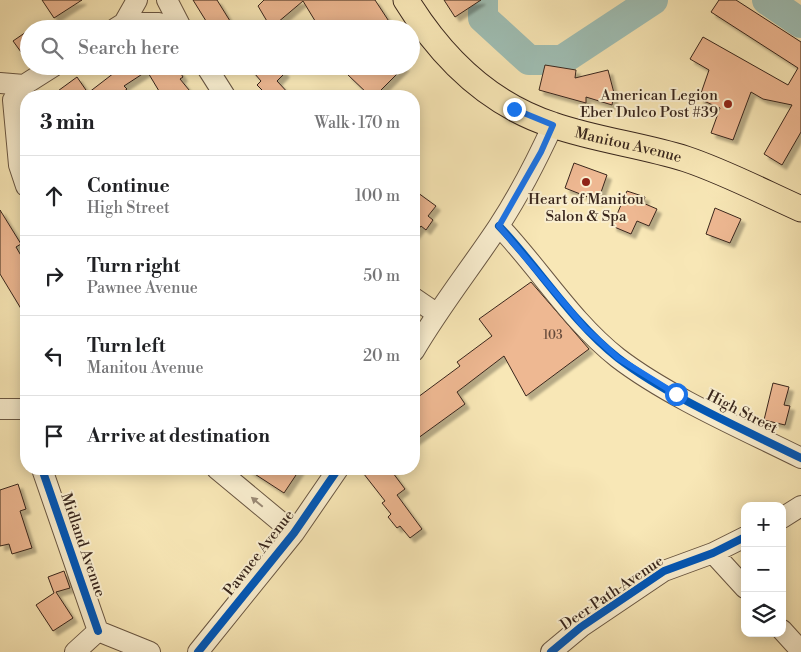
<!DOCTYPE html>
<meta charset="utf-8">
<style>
:root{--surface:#fff;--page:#f6f6f6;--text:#202124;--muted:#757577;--line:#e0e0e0}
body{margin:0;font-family:"Libre Bodoni",serif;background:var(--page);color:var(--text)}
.controls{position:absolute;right:15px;bottom:15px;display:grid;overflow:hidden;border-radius:10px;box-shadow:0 2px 12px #0003}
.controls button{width:45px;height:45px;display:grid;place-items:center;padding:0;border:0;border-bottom:1px solid var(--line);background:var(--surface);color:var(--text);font:25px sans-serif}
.stop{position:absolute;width:15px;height:15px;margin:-11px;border:4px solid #1a73e8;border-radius:50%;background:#fff}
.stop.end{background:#1a73e8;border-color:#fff;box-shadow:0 1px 5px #0008}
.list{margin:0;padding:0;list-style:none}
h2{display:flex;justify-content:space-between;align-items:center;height:65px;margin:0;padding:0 20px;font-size:21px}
h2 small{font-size:16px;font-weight:400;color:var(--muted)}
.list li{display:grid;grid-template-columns:32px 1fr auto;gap:15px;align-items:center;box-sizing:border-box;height:80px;padding:0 20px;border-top:1px solid var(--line)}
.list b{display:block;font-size:19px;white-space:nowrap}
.list p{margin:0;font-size:16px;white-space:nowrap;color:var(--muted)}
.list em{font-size:16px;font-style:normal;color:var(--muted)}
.icon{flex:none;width:28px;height:28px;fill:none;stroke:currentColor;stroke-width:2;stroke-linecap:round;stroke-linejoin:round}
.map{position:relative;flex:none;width:801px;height:652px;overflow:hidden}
.search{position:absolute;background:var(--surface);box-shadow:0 2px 12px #0003;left:20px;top:20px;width:400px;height:55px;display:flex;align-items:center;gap:12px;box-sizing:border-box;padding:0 18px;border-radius:28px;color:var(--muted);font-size:19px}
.panel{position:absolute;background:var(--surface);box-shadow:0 2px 12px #0003;left:20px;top:90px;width:400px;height:385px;border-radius:20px}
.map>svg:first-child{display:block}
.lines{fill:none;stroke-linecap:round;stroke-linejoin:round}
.river{stroke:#9fbfb5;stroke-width:30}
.building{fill:#eeb892;stroke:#39261c;filter:url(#shadow)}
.minor-casing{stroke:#695642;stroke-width:22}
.major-casing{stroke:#39261c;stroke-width:27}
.minor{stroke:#faefd0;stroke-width:20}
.major{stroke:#f8e7b6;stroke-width:25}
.cycleway-casing{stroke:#faefd0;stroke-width:11}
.cycleway{stroke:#0057b8;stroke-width:8}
.oneway{fill:#9a8a76}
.route{stroke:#1a73e8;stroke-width:6}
.poi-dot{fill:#8f2418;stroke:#faefd0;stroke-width:2}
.labels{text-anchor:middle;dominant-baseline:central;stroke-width:4;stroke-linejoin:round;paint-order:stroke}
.number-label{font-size:12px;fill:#664a3a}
.poi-label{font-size:15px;fill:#39261c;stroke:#faefd0;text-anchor:end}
.street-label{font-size:15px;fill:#39261c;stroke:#faefd0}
</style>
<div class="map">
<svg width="801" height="652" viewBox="0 0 801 652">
<defs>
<filter id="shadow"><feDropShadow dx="4.5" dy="4.5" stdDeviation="1" flood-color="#0004"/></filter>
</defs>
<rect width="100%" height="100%" fill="#f8e7b6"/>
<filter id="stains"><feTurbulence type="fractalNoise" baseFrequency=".004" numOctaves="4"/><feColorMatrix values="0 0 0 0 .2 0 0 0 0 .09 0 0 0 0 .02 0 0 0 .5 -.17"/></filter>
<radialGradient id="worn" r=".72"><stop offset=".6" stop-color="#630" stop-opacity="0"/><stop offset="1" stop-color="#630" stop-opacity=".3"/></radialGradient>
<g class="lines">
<path class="river" d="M483,0V18L529,60H562L653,0
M767,0L801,23"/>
</g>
<path class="building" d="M42,0H82L54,18Z
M193,0H217L235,29H211Z
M264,0H375L394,29H320L303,1L271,28L258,6Z
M444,0H481L455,17Z
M719,0H736L801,42V132L782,165L764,154L792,105L763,99L751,92L733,140L711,133L720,108L699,99L709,70L690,59L703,37L788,85L798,68L711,12Z
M29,30V63L13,41Z
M545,65L576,70L575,78L608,70L614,93L612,105L586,97V103L539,90Z
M123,66H176L183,77L180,79L194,96H162L147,71L124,86L127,89L118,96H51L77,77L88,93Z
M248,66H279L285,73L277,81L291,96H268L257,85L261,81Z
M355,66H405L375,96H370L347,74Z
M574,163L607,175L598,201L565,188Z
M414,190L436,206L428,216L433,220L426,230L421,226L414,235Z
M627,191L645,197L643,203L657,209L649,226L637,221L631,234L612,226Z
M715,208L741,219L730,243L706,234Z
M0,210L21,244L16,247L26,264V317L0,274Z
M531,282L589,349L526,396L504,356L457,392L465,404L414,441V400L460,366L457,362L492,336L479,319Z
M773,383L789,387L784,405L790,406L785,425L764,420Z
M247,469H300L284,493Z
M360,469H390L405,489L397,495L422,529L410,538L400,526L397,528L388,517L391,514L382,503L385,501Z
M18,484L26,509L20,511L32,548L12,554L9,544L0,546V490Z
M64,571L70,588L56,592L73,618L53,631L36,605L54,593L48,577Z"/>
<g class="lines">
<defs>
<path id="minor" d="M167,0L182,29
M124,23H159L175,29
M116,28L124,23L137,0
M206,66L225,96
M0,83L24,85L13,100L19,165L26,186
M24,85L54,66
M499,226C540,269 571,321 618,358C669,397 743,429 801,458
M414,298L436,313
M414,351C439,308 470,269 498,227C519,195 537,160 553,125
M0,409H20
M42,469L98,631
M217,469L294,533
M782,518L801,506
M713,553L745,588
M782,630L801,651
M75,652L98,631L150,652
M198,652L294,533L338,469
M551,652L581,627L664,571L713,553L745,537"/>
<g id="major">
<path id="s1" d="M406,0C441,57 488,104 553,125C596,140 642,145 686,159C725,172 763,192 801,209"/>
</g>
</defs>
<use href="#minor" class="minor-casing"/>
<use href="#major" class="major-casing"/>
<use href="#minor" class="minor"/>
<use href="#major" class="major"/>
<defs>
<path id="cycleway" d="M499,226C540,269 571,321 618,358C669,397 743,429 801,458
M42,469L98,631
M198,652L294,533L338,469
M551,652L581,627L664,571L713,553L745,537"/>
</defs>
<use href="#cycleway" class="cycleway-casing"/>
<use href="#cycleway" class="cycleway"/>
</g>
<defs><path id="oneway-solid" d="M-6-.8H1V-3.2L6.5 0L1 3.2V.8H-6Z" transform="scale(1.25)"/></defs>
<use class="oneway" href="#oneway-solid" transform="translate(257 502) rotate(-140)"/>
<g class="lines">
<path class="route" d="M514,109L553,125L541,152L499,226L585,328L618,358L676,394"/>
</g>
<g class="poi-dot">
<circle cx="728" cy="104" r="5"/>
<circle cx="586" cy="182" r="5"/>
</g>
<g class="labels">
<g class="number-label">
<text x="553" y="335">103</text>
</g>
<g class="poi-label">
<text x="718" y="95">American Legion<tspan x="718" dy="17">Eber Dulco Post #39</tspan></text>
<text x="586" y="199" text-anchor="middle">Heart of Manitou<tspan x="586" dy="17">Salon &amp; Spa</tspan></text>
</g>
<g class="street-label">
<text stroke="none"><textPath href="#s1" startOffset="275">Manitou Avenue</textPath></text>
<text transform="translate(742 412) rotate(27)">High Street</text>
<text transform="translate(83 545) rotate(71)">Midland Avenue</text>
<text transform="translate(259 553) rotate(-52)">Pawnee Avenue</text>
<text transform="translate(612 593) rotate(-34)">Deer Path Avenue</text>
</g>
</g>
<rect width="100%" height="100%" filter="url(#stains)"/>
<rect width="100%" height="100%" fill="url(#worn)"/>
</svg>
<div class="controls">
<button>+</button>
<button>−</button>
<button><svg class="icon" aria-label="layers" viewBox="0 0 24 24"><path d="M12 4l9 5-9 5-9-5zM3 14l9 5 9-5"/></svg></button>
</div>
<div class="stop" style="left:676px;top:394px"></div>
<div class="stop end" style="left:514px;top:109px"></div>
<div class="search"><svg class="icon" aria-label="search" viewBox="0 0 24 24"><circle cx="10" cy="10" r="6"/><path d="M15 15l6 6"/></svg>Search here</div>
<section class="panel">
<h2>3 min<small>Walk · 170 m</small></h2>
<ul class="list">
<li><svg class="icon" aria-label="ahead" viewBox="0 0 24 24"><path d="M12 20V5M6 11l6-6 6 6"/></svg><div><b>Continue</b><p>High Street</p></div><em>100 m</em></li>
<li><svg class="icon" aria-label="right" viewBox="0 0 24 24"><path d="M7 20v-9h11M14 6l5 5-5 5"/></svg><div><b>Turn right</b><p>Pawnee Avenue</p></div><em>50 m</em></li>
<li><svg class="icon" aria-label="left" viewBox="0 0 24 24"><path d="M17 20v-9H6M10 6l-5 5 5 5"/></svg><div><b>Turn left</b><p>Manitou Avenue</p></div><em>20 m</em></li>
<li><svg class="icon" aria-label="arrive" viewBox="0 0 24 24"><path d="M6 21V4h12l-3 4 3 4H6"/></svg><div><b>Arrive at destination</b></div></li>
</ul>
</section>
</div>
